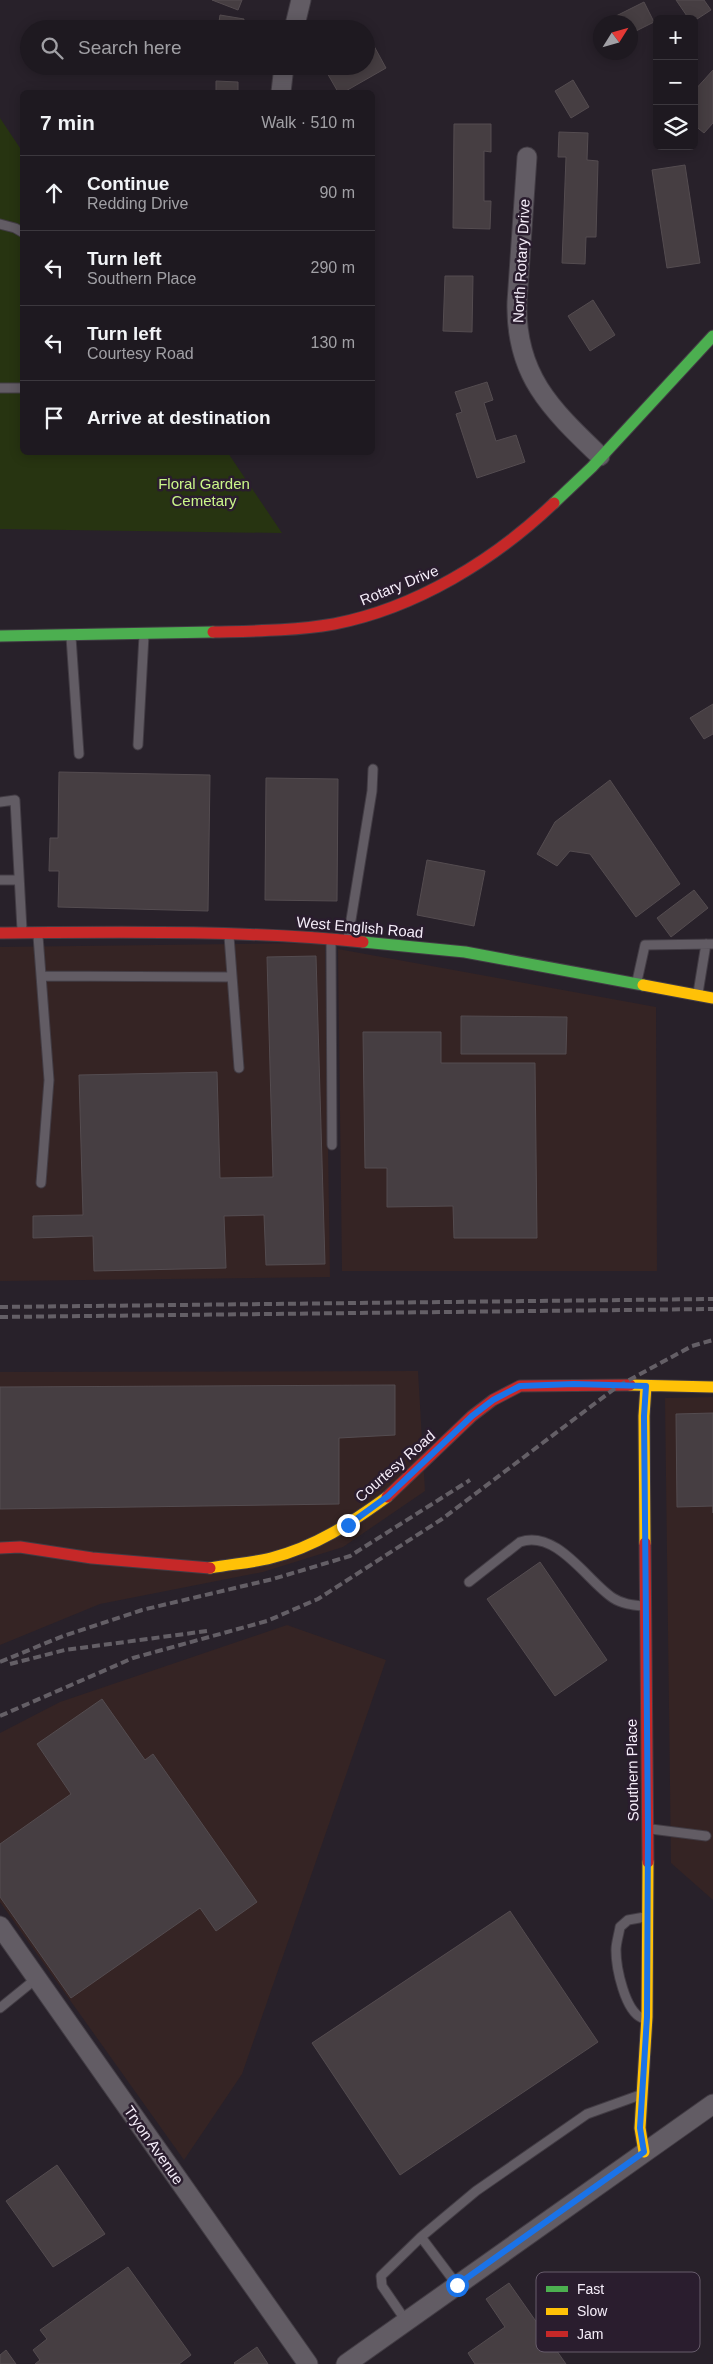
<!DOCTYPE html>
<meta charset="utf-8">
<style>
:root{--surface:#1e1920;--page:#2b262d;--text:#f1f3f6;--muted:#a1a0a5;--line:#3c383e}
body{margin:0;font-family:Arial,sans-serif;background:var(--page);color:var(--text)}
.controls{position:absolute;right:15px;top:15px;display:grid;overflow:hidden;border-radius:8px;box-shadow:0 2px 12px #0003}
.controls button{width:45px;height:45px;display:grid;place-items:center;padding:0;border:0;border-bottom:1px solid var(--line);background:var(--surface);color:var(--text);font:25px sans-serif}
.compass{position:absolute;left:593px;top:15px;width:45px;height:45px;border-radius:50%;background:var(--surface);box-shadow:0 2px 12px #0003;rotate:53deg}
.stop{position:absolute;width:15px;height:15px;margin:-11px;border:4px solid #1a73e8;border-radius:50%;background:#fff}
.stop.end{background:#1a73e8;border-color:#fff;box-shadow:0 1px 5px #0008}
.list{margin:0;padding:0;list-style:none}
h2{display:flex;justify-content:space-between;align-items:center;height:65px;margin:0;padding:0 20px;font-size:21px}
h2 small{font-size:16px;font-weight:400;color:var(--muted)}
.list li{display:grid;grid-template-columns:32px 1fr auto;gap:15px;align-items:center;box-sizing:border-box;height:75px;padding:0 20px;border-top:1px solid var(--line)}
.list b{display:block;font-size:19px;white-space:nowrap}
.list p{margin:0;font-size:16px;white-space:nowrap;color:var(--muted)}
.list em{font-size:16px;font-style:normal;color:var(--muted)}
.icon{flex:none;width:28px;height:28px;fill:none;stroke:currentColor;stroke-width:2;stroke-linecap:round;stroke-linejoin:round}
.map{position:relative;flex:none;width:713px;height:2364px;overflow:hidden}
.search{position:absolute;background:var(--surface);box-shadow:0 2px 12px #0003;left:20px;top:20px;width:355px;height:55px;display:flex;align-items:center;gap:12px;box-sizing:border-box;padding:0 18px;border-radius:28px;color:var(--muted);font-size:19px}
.panel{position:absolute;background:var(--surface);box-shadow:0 2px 12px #0003;left:20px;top:90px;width:355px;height:365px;border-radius:8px}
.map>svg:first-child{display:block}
.industrial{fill:#352424}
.green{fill:#273411}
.building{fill:#463e42;stroke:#544c50}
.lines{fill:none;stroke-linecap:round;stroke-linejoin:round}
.lane-casing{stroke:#423c44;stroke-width:11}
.street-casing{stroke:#423c44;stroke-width:21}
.fast-casing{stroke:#423c44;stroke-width:13}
.slow-casing{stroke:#423c44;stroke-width:13}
.jam-casing{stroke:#423c44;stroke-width:13}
.lane{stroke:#625c64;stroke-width:9}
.street{stroke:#625c64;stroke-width:19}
.fast{stroke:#4caf50;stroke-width:11}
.slow{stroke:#ffc107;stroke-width:11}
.jam{stroke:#c62828;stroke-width:11}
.rail{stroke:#645f66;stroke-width:4;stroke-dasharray:8 4;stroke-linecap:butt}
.route{stroke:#1a73e8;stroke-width:6}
.labels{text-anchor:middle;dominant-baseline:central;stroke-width:5;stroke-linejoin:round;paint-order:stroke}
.street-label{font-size:15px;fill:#f6eefa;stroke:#2a1d2e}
.park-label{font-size:15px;fill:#caf689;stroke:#2a1d2e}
.key{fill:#2a1d2e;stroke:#675c6b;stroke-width:1}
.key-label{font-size:14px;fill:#f6eefa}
</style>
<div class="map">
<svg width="713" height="2364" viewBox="0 0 713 2364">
<rect width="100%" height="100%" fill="#28212a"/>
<path class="industrial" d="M325,943L330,1277L0,1281V947Z
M338,949L656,1007L657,1271H342Z
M418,1371L425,1491L343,1547L263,1572L100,1604L0,1645V1372Z
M713,1397V1900L671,1863L665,1398Z
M287,1625L386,1660L242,2074L184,2160L0,1902V1733L60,1702Z"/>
<path class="green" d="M0,118L22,151V452L228,453L282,533L0,529Z"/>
<path class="building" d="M212,0H242L238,10Z
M676,0H704L711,10L694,21V19H689Z
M644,2L654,22L630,34V22H610L608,20Z
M220,15L244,19L242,29H218Z
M368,35L386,68L344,92H338L326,71L336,66H366Z
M713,70V123L704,133L694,125V91Z
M573,80L589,107L571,118L555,91Z
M216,81L238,82V92H216Z
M454,124H491V152L484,151V201H491L490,229L453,228Z
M559,132L588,133L587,160L598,161L596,237H586L585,264L562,263L566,157H558Z
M685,165L700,263L667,268L652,170Z
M445,276H473L472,332L443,331Z
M593,300L615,335L590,351L568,316Z
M487,382L493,400L484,403L496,441L516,435L525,462L477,478L456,414L462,412L455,392Z
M713,704V734L704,739L690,718Z
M59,772L210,775L208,911L58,907L59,871H49L50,838H58Z
M266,778L338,779L337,901L265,900Z
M610,780L680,884L636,917L590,854L570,851L557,866L537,854L555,822Z
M427,860L485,871L474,926L417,915Z
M694,890L708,908L671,937L657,918Z
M316,956L325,1264L266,1265L264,1215L224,1216L226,1268L94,1271L93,1236L33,1238V1216L83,1215L79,1075L217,1072L220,1178L273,1177L267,957Z
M461,1016L567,1017L566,1054H461Z
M363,1032H441V1063H535L537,1238H454L453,1206L387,1207V1168H365Z
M395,1385V1435L339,1438V1504L0,1509V1387Z
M713,1413V1513V1506L677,1507L676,1414Z
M540,1562L607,1660L555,1696L487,1599Z
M102,1699L145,1760L153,1754L257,1902L216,1931L200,1908L71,1998L0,1897V1844L71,1794L37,1744Z
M510,1911L598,2042L400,2175L312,2043Z
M57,2165L105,2234L53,2267L6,2201Z
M128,2267L191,2355L179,2364H35L40,2360L33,2350L47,2339L40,2330Z
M509,2283L566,2364H475L468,2353L505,2327L486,2299Z
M257,2347L268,2364H235L234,2363Z
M6,2350L16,2364H0V2355Z"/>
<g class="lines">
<defs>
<path id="lane" d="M0,224L15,228L22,232
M0,388H22
M71,637L79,754
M138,745L144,635
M0,802L15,800L22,930
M0,880H19
M38,936L49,1080L41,1183
M229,936L239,1068
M348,938L372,791L373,769
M331,940L332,1145
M41,976L232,977
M637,981L645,945L713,944
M698,993L706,944
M469,1582L520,1542C557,1529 588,1582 613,1598C622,1604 633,1605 643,1606
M651,1829L706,1836
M0,2008L37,1978
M642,2018C625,2011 616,1968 616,1950C616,1943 619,1934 620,1927L628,1920L645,1917
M457,2285L421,2237L476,2191L587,2114L640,2095
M406,2321L382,2286L381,2276L421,2237"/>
<path id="street" d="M294,29L301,0
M281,92L284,66
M527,157L517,302C515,375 551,409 600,456
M0,1926L308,2364
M346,2364L713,2104"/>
<path id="fast" d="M554,503L592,467L713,336
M0,636L213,632
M363,942L465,952L643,985"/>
<path id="slow" d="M643,985L713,998
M630,1385L713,1387
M645,1543L644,1416L646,1386
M210,1568C230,1564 252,1563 271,1558C315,1547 351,1523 387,1497
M644,2152L640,2128L647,2017L648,1862"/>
<path id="jam" d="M213,632C253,631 294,631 334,624C416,608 494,560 554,503
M0,933C121,932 242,930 363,942
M387,1497L472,1416L493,1400L520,1386L630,1385
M645,1543L648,1862
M0,1548L20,1547L92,1558L210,1568"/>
</defs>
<use href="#lane" class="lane-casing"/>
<use href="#street" class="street-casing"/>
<use href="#fast" class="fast-casing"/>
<use href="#slow" class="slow-casing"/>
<use href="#jam" class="jam-casing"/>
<use href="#lane" class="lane"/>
<use href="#street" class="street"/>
<use href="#fast" class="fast"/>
<use href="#slow" class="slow"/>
<use href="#jam" class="jam"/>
<path class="rail" d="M0,1307L713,1299
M0,1317L713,1309
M0,1662L63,1636L142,1610L273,1579L350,1556L470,1480
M10,1664L65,1650L207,1631
M0,1716L133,1658L267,1621L318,1599L442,1519L618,1386L692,1346L713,1340"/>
</g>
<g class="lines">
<path class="route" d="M348,1525L388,1496L472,1416L493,1400L520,1386L574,1384L646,1386L644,1416L648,1829L647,2017L640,2128L644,2152L457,2285"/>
</g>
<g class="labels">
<g class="street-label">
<text transform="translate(521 261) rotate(-87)">North Rotary Drive</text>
<text transform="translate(399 585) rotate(-22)">Rotary Drive</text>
<text transform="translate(360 927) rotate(5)">West English Road</text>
<text transform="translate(395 1466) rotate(-41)">Courtesy Road</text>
<text transform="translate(632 1770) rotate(-91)">Southern Place</text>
<text transform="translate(154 2145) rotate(55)">Tryon Avenue</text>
</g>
<g class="park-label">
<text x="204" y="483">Floral Garden<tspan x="204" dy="17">Cemetary</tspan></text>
</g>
</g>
<rect x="536" y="2272" width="164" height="80" rx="8" class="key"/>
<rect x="546" y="2286" width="22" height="6" fill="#4caf50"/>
<rect x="546" y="2308" width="22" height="7" fill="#ffc107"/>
<rect x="546" y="2331" width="22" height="6" fill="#c62828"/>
<g class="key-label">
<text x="577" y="2294">Fast</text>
<text x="577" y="2316">Slow</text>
<text x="577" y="2339">Jam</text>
</g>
</svg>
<div class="controls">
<button>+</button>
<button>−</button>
<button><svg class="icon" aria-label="layers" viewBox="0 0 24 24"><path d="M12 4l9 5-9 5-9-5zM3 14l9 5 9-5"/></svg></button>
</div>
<svg class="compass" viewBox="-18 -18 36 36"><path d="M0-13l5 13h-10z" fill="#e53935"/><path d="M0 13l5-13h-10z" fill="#a1a0a5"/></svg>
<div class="stop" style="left:457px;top:2285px"></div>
<div class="stop end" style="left:348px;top:1525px"></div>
<div class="search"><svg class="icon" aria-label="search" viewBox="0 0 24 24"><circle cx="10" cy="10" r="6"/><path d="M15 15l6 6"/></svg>Search here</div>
<section class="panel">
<h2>7 min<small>Walk · 510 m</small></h2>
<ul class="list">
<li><svg class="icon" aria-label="ahead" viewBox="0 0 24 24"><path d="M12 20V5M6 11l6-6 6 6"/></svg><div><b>Continue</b><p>Redding Drive</p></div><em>90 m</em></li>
<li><svg class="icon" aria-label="left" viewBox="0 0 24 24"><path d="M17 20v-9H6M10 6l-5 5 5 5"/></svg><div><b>Turn left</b><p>Southern Place</p></div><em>290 m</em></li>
<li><svg class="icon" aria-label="left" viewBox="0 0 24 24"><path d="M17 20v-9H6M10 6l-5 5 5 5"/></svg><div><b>Turn left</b><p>Courtesy Road</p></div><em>130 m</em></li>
<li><svg class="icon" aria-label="arrive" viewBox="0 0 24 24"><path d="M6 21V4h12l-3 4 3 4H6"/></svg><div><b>Arrive at destination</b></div></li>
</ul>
</section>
</div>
